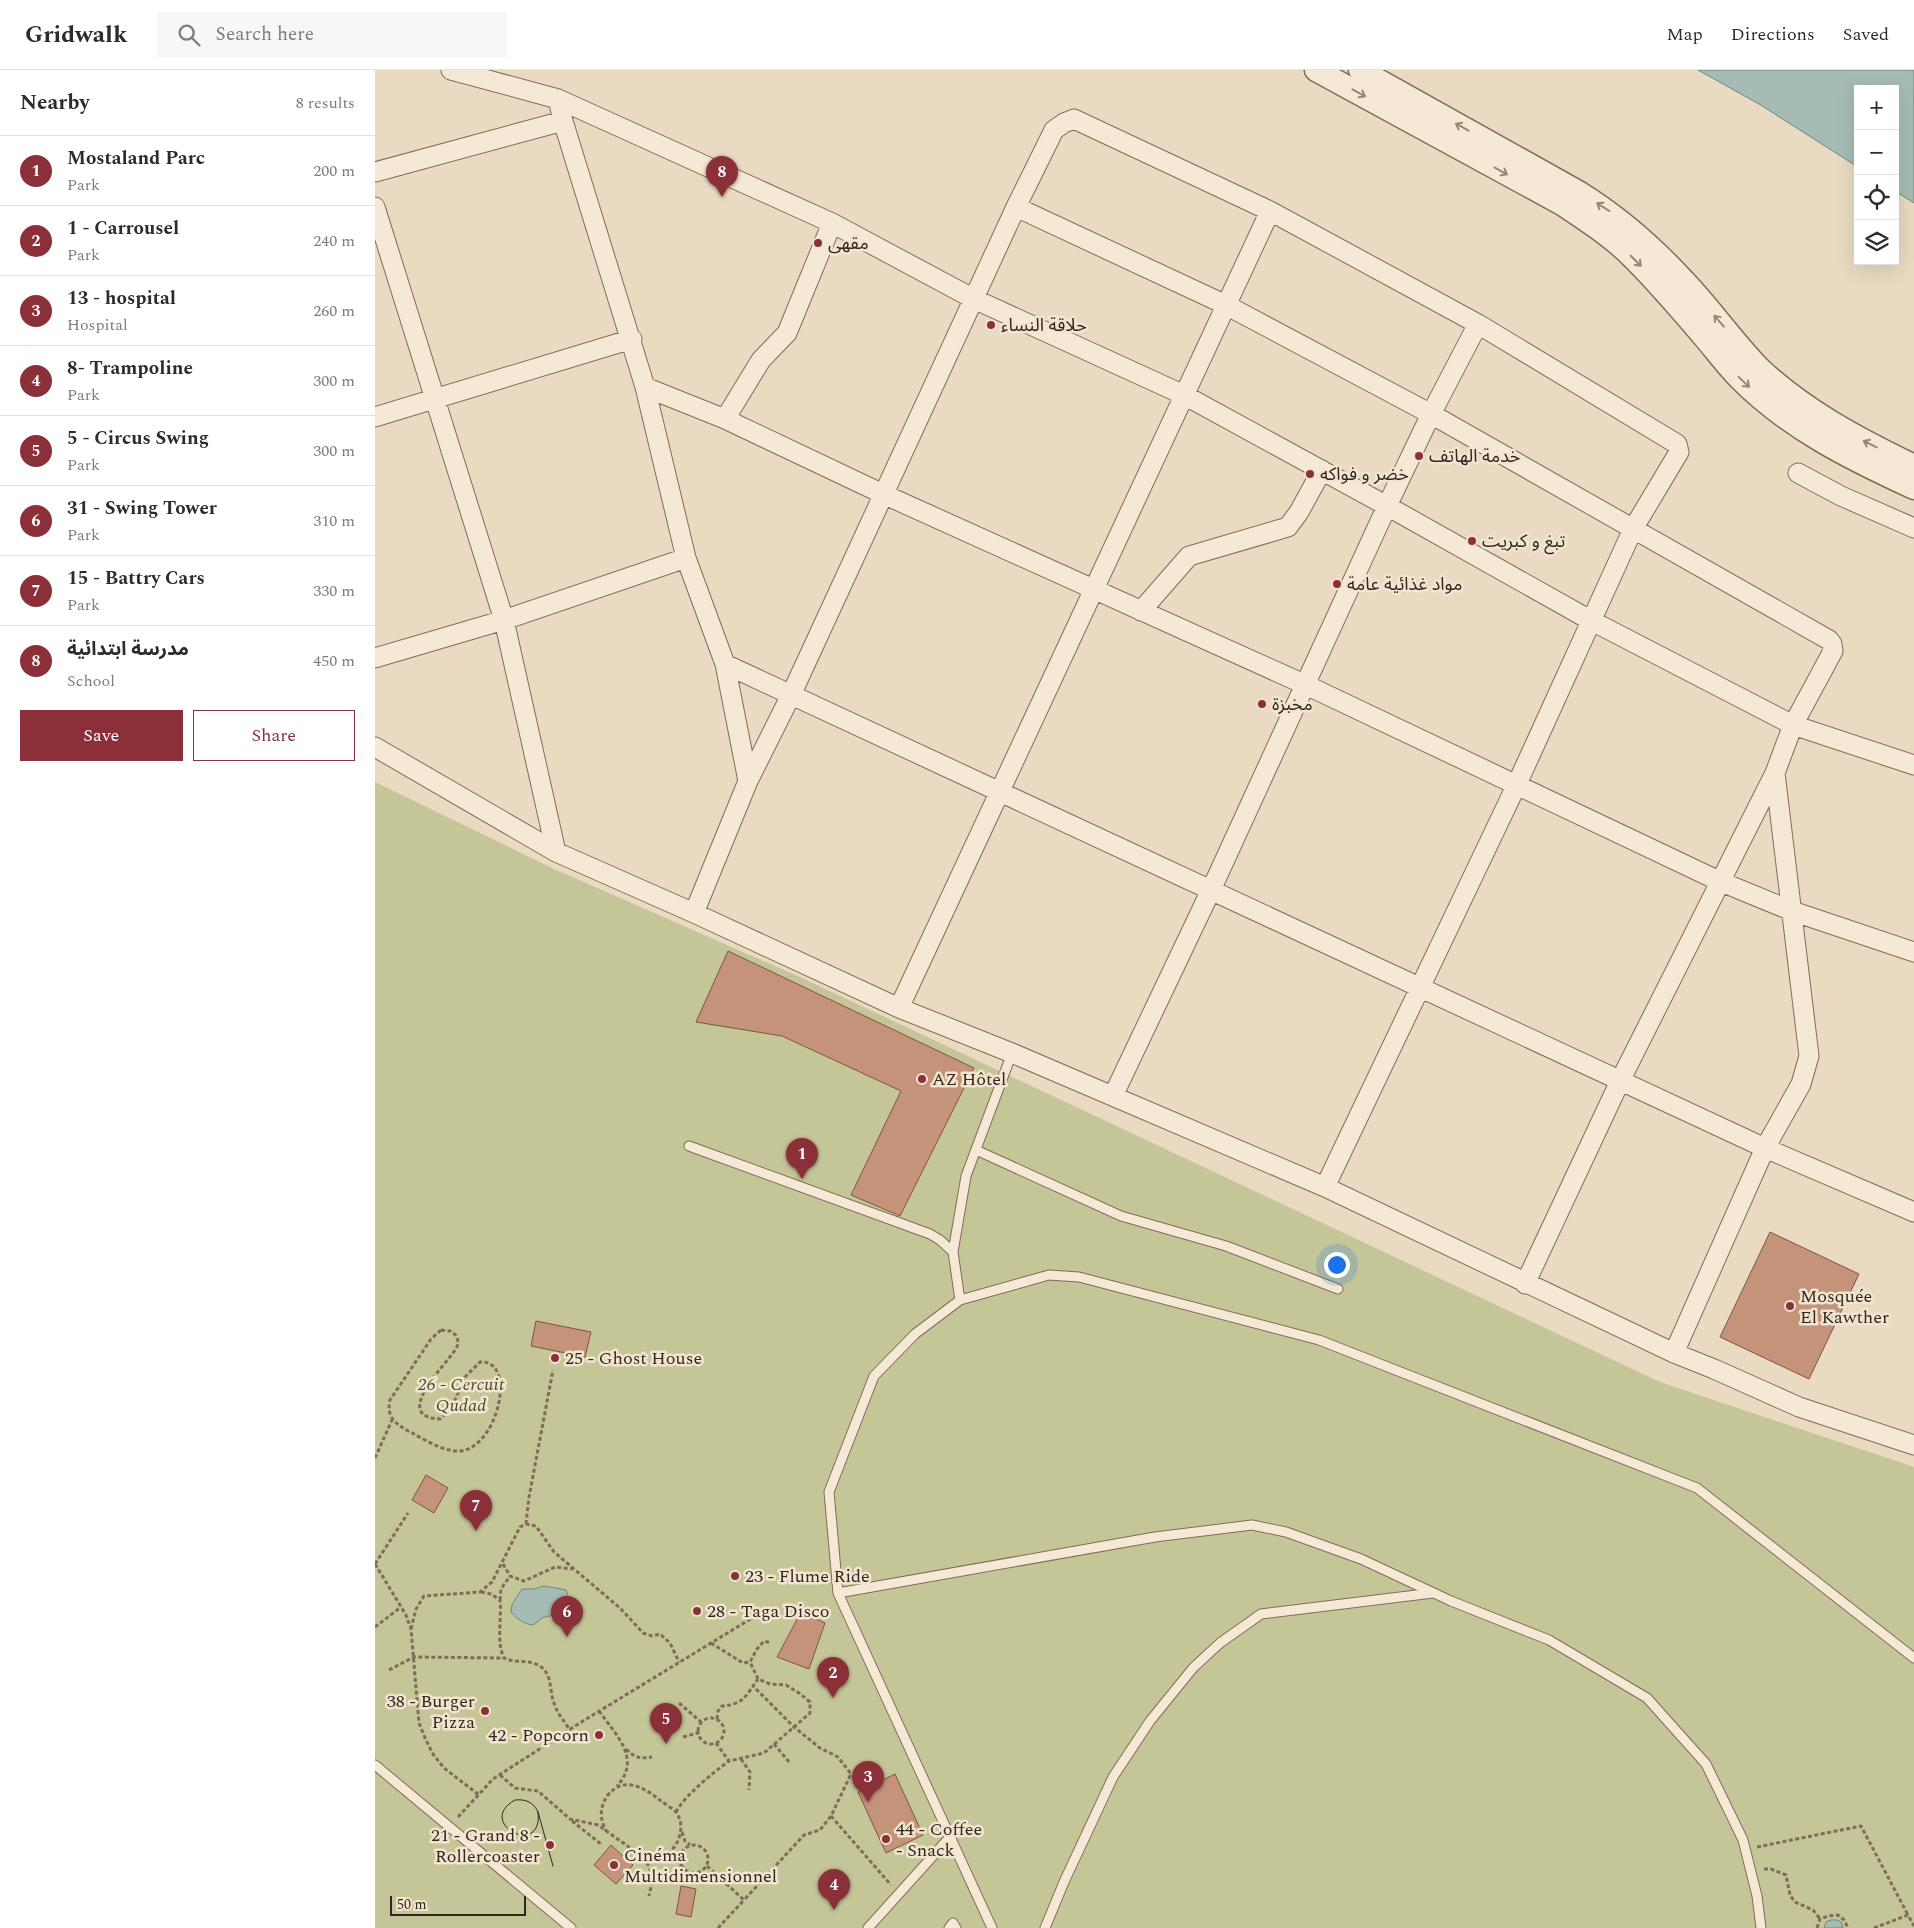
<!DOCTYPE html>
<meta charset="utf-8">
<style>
:root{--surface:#fff;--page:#f7f7f7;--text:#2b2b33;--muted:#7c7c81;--line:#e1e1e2;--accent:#8b3038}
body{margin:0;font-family:Spectral,"Noto Sans Arabic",serif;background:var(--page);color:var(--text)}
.controls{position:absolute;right:15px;top:15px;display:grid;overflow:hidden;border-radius:0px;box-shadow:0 5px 20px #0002}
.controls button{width:45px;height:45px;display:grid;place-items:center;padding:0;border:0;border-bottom:1px solid var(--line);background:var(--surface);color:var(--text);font:25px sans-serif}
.scale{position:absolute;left:15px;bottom:12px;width:136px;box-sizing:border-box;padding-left:5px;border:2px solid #32261d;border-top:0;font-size:14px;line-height:18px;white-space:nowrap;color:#32261d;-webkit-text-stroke:4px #f2e5d0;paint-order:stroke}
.you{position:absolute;left:961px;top:1194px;width:18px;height:18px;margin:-12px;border:4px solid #fff;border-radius:50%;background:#1a73e8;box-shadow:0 0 0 8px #1a73e833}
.badge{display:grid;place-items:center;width:32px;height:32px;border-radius:50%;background:var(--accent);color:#fff;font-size:16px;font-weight:700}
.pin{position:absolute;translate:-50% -41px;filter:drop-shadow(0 1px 2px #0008)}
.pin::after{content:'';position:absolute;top:26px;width:18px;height:15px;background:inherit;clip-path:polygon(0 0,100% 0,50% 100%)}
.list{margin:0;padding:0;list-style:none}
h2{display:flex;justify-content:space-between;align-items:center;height:65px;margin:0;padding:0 20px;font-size:21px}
h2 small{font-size:16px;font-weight:400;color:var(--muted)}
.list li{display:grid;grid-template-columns:32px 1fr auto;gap:15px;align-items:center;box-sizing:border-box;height:70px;padding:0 20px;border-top:1px solid var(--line)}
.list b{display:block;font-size:19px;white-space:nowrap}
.list p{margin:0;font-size:16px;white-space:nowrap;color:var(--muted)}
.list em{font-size:16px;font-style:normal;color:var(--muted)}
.actions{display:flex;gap:10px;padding:15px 20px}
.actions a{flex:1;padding:11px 0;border:1px solid var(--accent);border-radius:0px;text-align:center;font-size:18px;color:var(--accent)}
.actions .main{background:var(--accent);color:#fff}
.icon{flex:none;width:28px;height:28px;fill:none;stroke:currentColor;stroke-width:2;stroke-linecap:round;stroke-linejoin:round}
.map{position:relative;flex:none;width:1539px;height:1858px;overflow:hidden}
header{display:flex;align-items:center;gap:30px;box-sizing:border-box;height:70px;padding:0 25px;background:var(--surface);border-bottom:1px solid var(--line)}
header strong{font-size:24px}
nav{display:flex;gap:28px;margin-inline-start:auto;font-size:18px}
.search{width:350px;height:45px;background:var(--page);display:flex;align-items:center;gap:12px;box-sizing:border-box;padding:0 18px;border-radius:0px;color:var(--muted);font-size:19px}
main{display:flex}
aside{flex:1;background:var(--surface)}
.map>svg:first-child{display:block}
.green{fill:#c5c697}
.water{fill:#a4bcb3;stroke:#6c897f}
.building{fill:#c5937a;stroke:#7e5542}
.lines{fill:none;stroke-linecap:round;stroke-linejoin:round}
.service-casing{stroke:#816c5a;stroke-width:11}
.minor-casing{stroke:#816c5a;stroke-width:21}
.tertiary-casing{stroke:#816c5a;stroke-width:25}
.path{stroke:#816c5a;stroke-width:3;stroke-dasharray:4 2.5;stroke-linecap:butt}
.service{stroke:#f5e8d4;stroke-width:9}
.minor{stroke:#f5e8d4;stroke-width:19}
.tertiary{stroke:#f5e8d4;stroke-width:22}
.tram{stroke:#32261d;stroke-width:1}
.oneway{stroke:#948778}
.poi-dot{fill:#8b3038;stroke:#f2e5d0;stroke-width:2}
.labels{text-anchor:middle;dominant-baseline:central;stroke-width:5;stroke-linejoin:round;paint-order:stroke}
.poi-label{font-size:18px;fill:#32261d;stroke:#f2e5d0;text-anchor:start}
.park-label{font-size:18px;font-style:italic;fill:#474d26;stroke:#f2e5d0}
</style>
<header>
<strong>Gridwalk</strong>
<div class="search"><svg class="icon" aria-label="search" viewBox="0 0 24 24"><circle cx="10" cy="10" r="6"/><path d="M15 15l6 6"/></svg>Search here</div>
<nav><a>Map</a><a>Directions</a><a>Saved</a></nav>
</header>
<main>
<aside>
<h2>Nearby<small>8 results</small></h2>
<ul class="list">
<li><span class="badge">1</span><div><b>Mostaland Parc</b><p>Park</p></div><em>200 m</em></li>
<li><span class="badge">2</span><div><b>1 - Carrousel</b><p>Park</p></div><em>240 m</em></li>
<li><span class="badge">3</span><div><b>13 - hospital</b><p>Hospital</p></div><em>260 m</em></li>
<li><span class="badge">4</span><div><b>8- Trampoline</b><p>Park</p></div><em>300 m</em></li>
<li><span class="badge">5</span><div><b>5 - Circus Swing</b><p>Park</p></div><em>300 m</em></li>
<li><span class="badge">6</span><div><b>31 - Swing Tower</b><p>Park</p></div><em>310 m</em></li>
<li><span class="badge">7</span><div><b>15 - Battry Cars</b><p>Park</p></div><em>330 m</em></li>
<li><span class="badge">8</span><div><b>مدرسة ابتدائية</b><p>School</p></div><em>450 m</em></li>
</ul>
<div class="actions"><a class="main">Save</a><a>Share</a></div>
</aside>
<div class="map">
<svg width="1539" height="1858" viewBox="0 0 1539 1858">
<rect width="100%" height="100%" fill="#e9dac1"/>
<path class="green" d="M0,712L177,798L425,907L1285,1312L1539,1397V1858H0Z"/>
<path class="water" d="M1323,0H1539V133L1520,121V19H1483V97L1384,34Z
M169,1516L191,1520L194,1529C189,1537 182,1537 178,1545L167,1548L158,1555C151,1555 140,1548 136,1542L137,1535L146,1520L148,1519H159Z
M1456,1850H1462L1466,1852L1468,1858H1449L1451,1852Z"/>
<path class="building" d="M353,881L599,998L525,1146L476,1125L526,1021L407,966L321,952Z
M1395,1162L1484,1204L1434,1309L1345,1267Z
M161,1251L216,1262L210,1287L156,1276Z
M51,1405L73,1418L59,1443L37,1430Z
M426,1542L450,1553L434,1599L402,1587Z
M520,1704L548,1765L511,1783L483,1722Z
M236,1775L258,1795L241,1814L219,1795Z
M306,1816L321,1819L316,1847L301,1844Z"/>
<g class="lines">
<defs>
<path id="service" d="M314,1076L555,1164L565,1170L578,1182
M601,1080L746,1146L851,1176L963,1219
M585,1230L578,1182L591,1106L637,983
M463,1523L780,1467L877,1455L911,1462L986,1489L1076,1531L1174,1570L1272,1628L1331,1694L1368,1770L1382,1826L1386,1858
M0,1695L196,1858
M493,1858L575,1767
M574,1858L578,1853L581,1858
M617,1858L463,1523L454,1422L499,1306L540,1264L585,1230L674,1205L704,1207L944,1270L1322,1418L1539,1588
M670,1858L689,1812L738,1707L775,1651L818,1598L845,1573L886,1544L1058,1523"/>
<path id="minor" d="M76,0L183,29L457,153L599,229L809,325L1012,436L1215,550L1418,655L1539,695
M183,29L188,51L270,317L311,488L350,594L373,711
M0,102L188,51
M0,137L129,550L181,782
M641,137L851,235L1056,344L1454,570L1457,574L1458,581L1418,655L1400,703L1245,1011L1150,1214
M270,317L350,349L508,424L931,615L1344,811L1417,841L1539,882
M0,347L257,269
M350,349L386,290L412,263L457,153
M1423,403L1466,426L1539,458
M766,541L814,486L913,457L924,442L947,400
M0,588L129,550L311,488
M350,594L1390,1078L1539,1142
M0,677L181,782L319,843L524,938L637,983L950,1117L1299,1283L1339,1299L1424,1337L1539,1375
M319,843L373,711L416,625L641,137L679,60L689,53L699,49L895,141L1103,254L1302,374L1304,382L1258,459L1142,714L950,1117
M524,938C650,673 771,406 895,141
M738,1026L836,820L1012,436L1056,344L1103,254
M1299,1283L1390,1078L1426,1014L1434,986L1400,703"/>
<path id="tertiary" d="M941,0L1187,134C1212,151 1238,167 1259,189C1284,214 1307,241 1330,268C1341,281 1352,296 1364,308C1413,358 1476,389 1539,418
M985,0L1205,123C1245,148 1278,177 1309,211C1335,238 1357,270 1383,297C1428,340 1483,369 1539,396"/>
</defs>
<use href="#service" class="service-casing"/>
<use href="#minor" class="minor-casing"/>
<use href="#tertiary" class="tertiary-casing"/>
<path class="path" d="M66,1260L75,1261L82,1266C83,1271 84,1275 80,1280C70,1296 16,1347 65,1349L76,1339L90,1307L105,1292C144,1289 122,1384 81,1381C65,1380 49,1369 35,1362C21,1354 11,1348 15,1330L56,1269Z
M0,1388L17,1350
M151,1454L154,1427L178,1300
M0,1494L31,1545L36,1559L44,1653L50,1668L58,1684L69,1698L104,1725
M0,1494L33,1443
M128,1494L135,1506L149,1511L180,1497L198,1499
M106,1522L116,1524L125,1530C127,1548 121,1572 129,1588C142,1594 152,1589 163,1595C178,1603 174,1620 179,1633C182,1643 189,1651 195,1660
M125,1530L126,1519L135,1506
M0,1557L26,1537
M36,1559L41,1539L49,1526L105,1522L117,1512L145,1457L151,1454L161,1456L179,1482L245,1538L268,1563L277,1566L285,1564L295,1573L304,1592
M336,1573L368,1593L375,1592L382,1579L389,1571L396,1573
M14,1600L39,1587L129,1588
M304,1633L326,1652
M224,1641C241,1665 267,1689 242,1716
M323 1661a13 13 0 1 1 26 0a13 13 0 1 1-26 0Z
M342,1649L343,1641L347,1636C370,1634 371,1625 383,1609
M308,1667L323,1663
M341,1673L354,1691L389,1683L435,1643V1632L424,1623L411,1615L395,1614L383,1609L375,1592
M399,1674L414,1692
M251,1679C260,1688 265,1689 277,1687
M366,1689L375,1702L374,1720
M125,1705L140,1718L163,1721L195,1749L223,1755L268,1787C274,1788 280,1789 287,1787C303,1780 312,1757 301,1742C297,1738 290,1734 286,1731C270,1718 249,1705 233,1725C224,1737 225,1749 231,1761
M301,1742C309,1726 339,1702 354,1691
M456,1746L516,1815
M83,1747L118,1709L208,1651L382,1545
M197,1751L226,1774
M307,1762L310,1771L315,1775
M305 1789a14 14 0 1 1 28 0a14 14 0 1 1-28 0Z
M1382,1777L1486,1756L1533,1845
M268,1787C278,1800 278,1810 274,1826
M287,1787L297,1789L306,1795
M332,1796L369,1830L429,1765L445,1760L456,1746L476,1704L463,1687L445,1678L419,1657L378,1616
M1389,1799H1396L1411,1805L1415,1825L1420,1832L1438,1840L1445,1849
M343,1858L369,1830
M1442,1858L1445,1849L1453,1846L1463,1845L1469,1850L1473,1858
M1499,1858L1533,1845L1539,1856"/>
<use href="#service" class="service"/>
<use href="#minor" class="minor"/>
<use href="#tertiary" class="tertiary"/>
<path class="tram" d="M163,1742C169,1789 99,1753 140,1730C151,1729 158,1732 163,1742L178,1796"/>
</g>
<defs><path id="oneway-shaft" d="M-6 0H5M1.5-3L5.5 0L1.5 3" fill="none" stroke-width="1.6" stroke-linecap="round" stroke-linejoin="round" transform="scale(1.25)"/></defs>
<g class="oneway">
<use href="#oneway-shaft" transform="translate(984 23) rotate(29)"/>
<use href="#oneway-shaft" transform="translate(1087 57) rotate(-151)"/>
<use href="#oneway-shaft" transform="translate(1126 101) rotate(29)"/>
<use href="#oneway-shaft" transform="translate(1228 137) rotate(-148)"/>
<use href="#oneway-shaft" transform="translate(1261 191) rotate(45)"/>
<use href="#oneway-shaft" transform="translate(1344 251) rotate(-131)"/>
<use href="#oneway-shaft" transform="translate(1369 312) rotate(43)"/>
<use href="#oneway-shaft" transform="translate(1495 374) rotate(-154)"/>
</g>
<g class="poi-dot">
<circle cx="443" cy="173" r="5"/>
<circle cx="616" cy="255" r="5"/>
<circle cx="1044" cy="386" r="5"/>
<circle cx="935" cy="404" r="5"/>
<circle cx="1097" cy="471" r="5"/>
<circle cx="962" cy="514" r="5"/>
<circle cx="887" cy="634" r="5"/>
<circle cx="547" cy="1009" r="5"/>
<circle cx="1415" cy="1236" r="5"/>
<circle cx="180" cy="1288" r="5"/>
<circle cx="360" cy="1506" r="5"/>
<circle cx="322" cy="1541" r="5"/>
<circle cx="110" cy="1641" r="5"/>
<circle cx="224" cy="1665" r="5"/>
<circle cx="511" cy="1769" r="5"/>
<circle cx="175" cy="1775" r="5"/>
<circle cx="239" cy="1795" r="5"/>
</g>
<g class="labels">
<g class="poi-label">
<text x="453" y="173">مقهى</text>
<text x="626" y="255">حلاقة النساء</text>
<text x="1054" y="386">خدمة الهاتف</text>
<text x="945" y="404">خضر و فواكه</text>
<text x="1107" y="471">تبغ و كبريت</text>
<text x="972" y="514">مواد غذائية عامة</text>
<text x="897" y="634">مخبزة</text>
<text x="557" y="1009">AZ Hôtel</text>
<text x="1425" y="1226">Mosquée<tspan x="1425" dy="21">El Kawther</tspan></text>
<text x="190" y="1288">25 - Ghost House</text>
<text x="370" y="1506">23 - Flume Ride</text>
<text x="332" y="1541">28 - Taga Disco</text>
<text x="100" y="1631" text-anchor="end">38 - Burger<tspan x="100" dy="21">Pizza</tspan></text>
<text x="214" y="1665" text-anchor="end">42 - Popcorn</text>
<text x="521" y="1759">44 - Coffee<tspan x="521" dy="21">- Snack</tspan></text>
<text x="165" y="1765" text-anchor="end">21 - Grand 8 -<tspan x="165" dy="21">Rollercoaster</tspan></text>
<text x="249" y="1785">Cinéma<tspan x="249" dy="21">Multidimensionnel</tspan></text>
</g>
<g class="park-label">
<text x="86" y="1314">26 - Cercuit<tspan x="86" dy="21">Qudad</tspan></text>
</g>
</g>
</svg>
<div class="controls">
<button>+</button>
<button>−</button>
<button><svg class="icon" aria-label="locate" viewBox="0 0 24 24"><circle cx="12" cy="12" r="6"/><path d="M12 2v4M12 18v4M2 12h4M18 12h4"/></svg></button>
<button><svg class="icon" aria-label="layers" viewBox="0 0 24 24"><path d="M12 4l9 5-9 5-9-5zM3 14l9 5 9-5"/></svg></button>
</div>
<div class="scale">50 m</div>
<div class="you"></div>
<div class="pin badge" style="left:427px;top:1109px">1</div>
<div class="pin badge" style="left:458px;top:1628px">2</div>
<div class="pin badge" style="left:493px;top:1732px">3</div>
<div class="pin badge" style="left:459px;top:1840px">4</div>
<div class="pin badge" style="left:291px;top:1674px">5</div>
<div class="pin badge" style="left:192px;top:1567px">6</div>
<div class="pin badge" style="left:101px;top:1461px">7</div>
<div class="pin badge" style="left:347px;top:127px">8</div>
</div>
</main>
